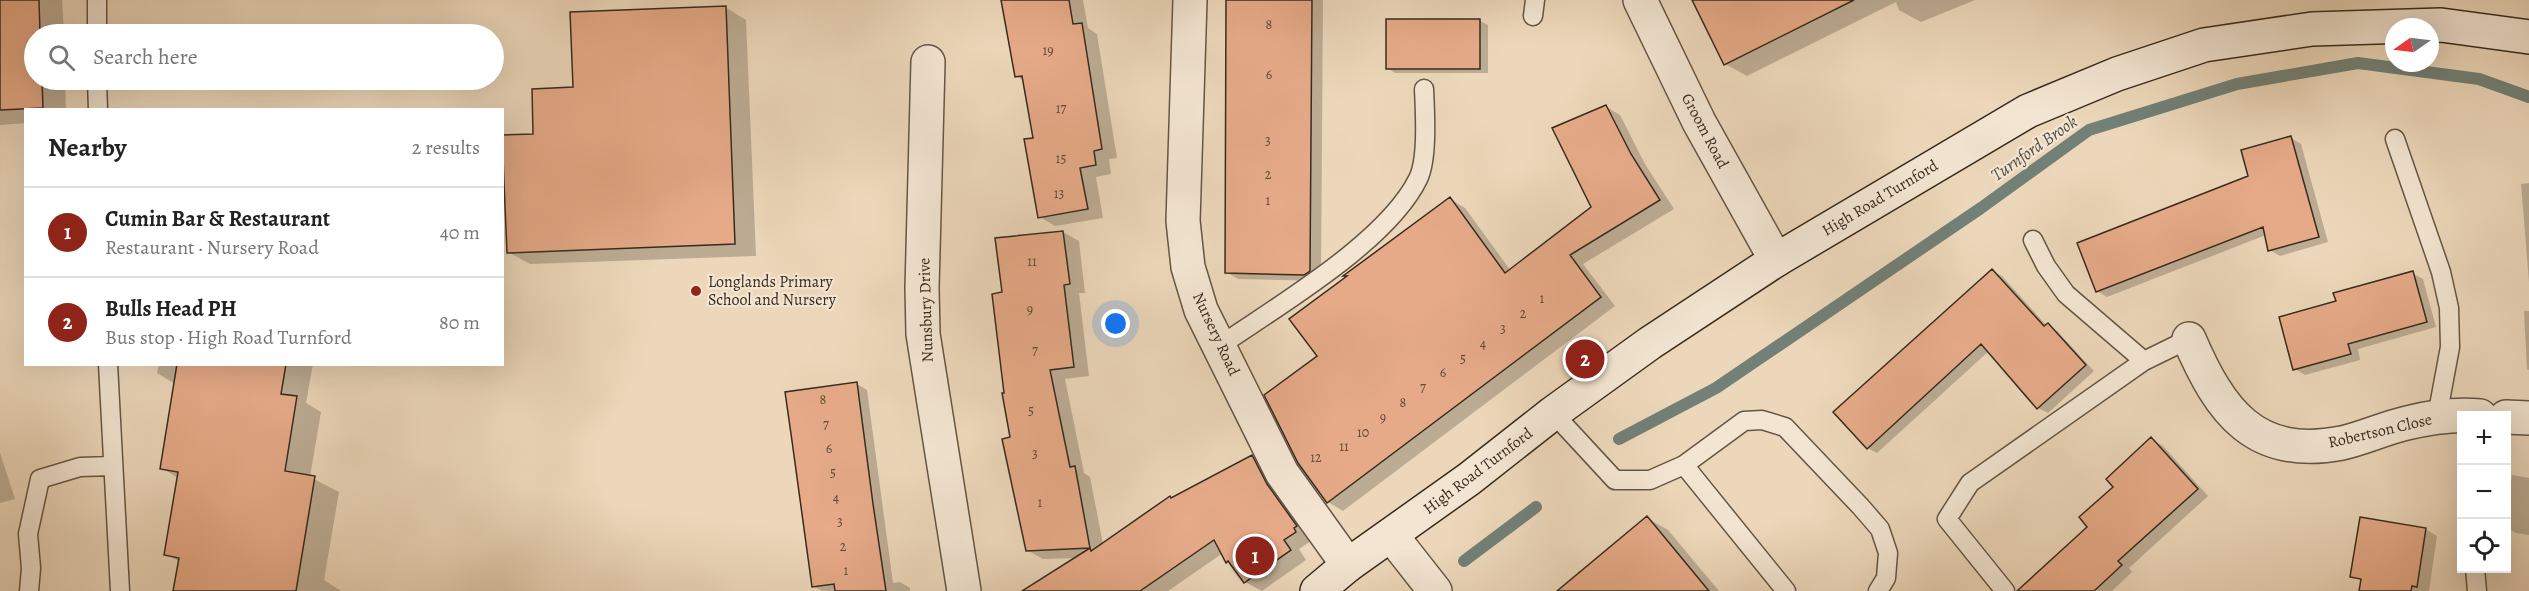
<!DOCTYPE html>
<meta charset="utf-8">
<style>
:root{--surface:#fff;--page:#f2f2f2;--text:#222;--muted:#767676;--line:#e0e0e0;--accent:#8f2418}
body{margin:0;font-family:Alegreya,serif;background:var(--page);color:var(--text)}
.controls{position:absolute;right:18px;bottom:18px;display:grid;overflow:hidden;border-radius:0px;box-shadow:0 6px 24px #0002}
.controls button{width:54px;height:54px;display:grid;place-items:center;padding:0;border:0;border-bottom:2px solid var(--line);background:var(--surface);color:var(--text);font:30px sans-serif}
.compass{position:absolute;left:2385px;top:18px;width:54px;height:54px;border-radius:50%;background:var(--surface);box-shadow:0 6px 24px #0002;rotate:256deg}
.you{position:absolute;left:1116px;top:324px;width:21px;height:21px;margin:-15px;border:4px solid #fff;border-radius:50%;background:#1a73e8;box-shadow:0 0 0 9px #1a73e833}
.badge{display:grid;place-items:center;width:39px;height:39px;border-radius:50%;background:var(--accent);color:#fff;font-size:20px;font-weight:700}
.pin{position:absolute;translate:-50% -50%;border:3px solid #fff;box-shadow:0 2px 6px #0006}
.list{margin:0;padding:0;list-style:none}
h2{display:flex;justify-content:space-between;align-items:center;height:78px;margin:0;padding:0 24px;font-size:26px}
h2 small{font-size:20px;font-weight:400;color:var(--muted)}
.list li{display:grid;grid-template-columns:39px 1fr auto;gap:18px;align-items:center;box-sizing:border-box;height:90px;padding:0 24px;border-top:2px solid var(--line)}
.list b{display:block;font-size:22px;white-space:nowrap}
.list p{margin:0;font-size:20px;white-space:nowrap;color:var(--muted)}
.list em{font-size:20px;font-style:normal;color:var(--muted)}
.icon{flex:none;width:33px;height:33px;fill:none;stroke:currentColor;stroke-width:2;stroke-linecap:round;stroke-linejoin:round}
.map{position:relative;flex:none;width:2529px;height:591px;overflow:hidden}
.search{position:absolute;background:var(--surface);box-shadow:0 6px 24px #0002;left:24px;top:24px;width:480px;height:66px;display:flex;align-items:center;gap:15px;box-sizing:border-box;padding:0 21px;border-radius:33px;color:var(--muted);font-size:22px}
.panel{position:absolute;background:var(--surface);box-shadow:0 6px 24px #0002;left:24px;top:108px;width:480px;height:258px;border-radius:0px}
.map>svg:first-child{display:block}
.shadow{fill:#0003}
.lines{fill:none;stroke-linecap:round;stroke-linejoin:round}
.stream{stroke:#728077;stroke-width:12}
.building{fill:#e6aa88;stroke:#372b1e;stroke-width:1.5}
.lane-casing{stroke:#645645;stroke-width:21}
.street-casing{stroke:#645645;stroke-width:36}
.secondary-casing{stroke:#372b1e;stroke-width:36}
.lane{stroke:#f3e5d2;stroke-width:18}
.street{stroke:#f3e5d2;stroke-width:33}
.secondary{stroke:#f3e5d2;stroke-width:33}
.poi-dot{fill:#8f2418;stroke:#f3e5d2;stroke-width:2}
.labels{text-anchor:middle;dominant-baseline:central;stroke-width:4.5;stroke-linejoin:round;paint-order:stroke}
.number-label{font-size:14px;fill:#634b38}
.street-label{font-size:16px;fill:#372b1e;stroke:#f3e5d2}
.poi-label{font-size:16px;fill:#372b1e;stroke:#f3e5d2;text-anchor:start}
.water-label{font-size:18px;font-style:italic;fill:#504e43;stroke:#f3e5d2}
</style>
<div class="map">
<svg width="2529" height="591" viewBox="0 0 2529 591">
<rect width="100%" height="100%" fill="#ecd7ba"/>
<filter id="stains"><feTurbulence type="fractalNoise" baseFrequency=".00333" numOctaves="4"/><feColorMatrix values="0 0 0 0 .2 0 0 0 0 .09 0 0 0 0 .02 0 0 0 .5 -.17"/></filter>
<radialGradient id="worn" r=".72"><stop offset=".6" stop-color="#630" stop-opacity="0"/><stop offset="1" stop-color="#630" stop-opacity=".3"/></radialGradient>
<path class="shadow" d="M0,0H62L64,34H34V80H65L66,110H26V123L0,125Z
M1003,0H1083L1088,28L1097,34L1117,158L1109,159L1111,174L1096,177L1103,218L1055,226L1040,217L1035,139L1024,81L1016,76Z
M1227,0H1323L1321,277L1317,281L1238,279L1226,272Z
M1693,0H1975L1921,22L1899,10L1896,2L1747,76L1725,64Z
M725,7L746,20L756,256L530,264L508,252L535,136L574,88Z
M1387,20L1480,21L1488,25V73H1395L1387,68Z
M1605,106L1620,115L1645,164L1674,209L1583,264L1615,306L1343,511L1328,502L1319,356L1348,277L1346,276L1450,199L1465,208L1511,271L1593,208Z
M2291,138L2301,144L2328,242L2280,256L2270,250L2266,235L2107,297L2097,291L2250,177Z
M2529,183V282L2521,184Z
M1063,232L1079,241L1085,293H1079L1089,376L1065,379L1084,473L1090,477L1103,544L1172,499L1252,457L1268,466L1311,541L1299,549L1306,560L1262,591L1245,582L1223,553L1168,591H1025L1078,558L1043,559L1027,550L1005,394L1004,294Z
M1992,271L2002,276L2047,326L2057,331L2094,371L2048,413L2038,408L1989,351L1877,453L1867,448Z
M2412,273L2423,279L2436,327L2358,349L2360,360L2305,375L2295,369Z
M2524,311H2529V370L2527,369Z
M159,364H313L306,403L321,412L310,477L339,492L324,580L341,591H175L180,562L166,554L178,478L162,468L175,384L157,373Z
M857,384L867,390L893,583L900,582L910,588V591H822L813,586Z
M2151,439L2163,446L2208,496L2129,568L2132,572L2112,591H2036L2089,527Z
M0,453L15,499L0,503Z
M2512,475L2529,478V535L2516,533L2506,527V512Z
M1647,518L1668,530L1719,591H1560Z
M2425,529L2437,536L2429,591H2360L2362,581L2352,576Z"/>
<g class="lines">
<path class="stream" d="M1619,439L1716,388L1981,208L2089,130L2237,84L2358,63L2479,79L2529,97
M1464,561L1536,507"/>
</g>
<path class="building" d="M0,0H39L40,34H34V80H42L43,108L0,110Z
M1001,0H1069L1073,24L1082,23L1102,149L1094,151L1096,165L1080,168L1088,209L1038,218L1024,139L1033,138L1022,76L1015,77Z
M1226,0H1312L1310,271L1304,275L1225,273Z
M1692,0H1854L1724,65Z
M726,6L735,244L507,253L502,135L533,134L532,89L573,87L570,12Z
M1386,19H1480V69H1386Z
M1606,105L1631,154L1660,200L1570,255L1601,297L1327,503L1298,463L1264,395L1317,356L1289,319L1347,276H1343L1450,197L1505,273L1591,207L1552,128Z
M2291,136L2319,237L2268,251L2263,227L2096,292L2077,243L2248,176L2241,150Z
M1063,231L1070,284L1064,285L1074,367L1050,370L1070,467L1075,466L1090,548L1026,551L1002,439L1010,437L1002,393H1004L992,294L1002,292L995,238Z
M1992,269L2044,326L2048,323L2086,365L2037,409L1981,344L1867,449L1833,412Z
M2413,271L2427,322L2348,344L2351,354L2293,370L2279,317L2336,301L2333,293Z
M177,364H286L281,394L297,396L285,471L315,476L296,591H173L179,558L164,555L178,472L160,469Z
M857,382L873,504L886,591H835L834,584L812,587L792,441L785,392Z
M2151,437L2198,489L2118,561L2122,565L2094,591H2017L2087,527L2079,517L2113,487L2106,479Z
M1252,455L1267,484L1297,526L1294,528L1296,532L1284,540L1291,550L1244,583L1228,561L1226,563L1214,540L1140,591H1022L1090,548L1091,551L1170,496L1171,498Z
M1647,516L1709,591H1557Z
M2360,517L2426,528L2417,587L2412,586L2411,591H2359L2361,579L2350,577Z"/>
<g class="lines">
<defs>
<path id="lane" d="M97,0V34
M1533,16L1535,0
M97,80L98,110
M2395,139L2441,272L2449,308L2450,347L2437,417
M2033,240L2046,266L2066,294L2144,361
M1221,345C1279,305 1387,242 1418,179C1428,159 1425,112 1424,89
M108,364L120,591
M1553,413L1615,480H1650L1684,465L1744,421L1762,420L1785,427L1861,507L1880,529L1888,553L1886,578L1878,591
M1684,465L1786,591
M2475,568L2477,591
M29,591L31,568L28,534L40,479L80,467L112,466
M2005,591L1947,519L1970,483L2144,361L2189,339"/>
<path id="street" d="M1190,0L1183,221L1188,267L1201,310L1282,473L1348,565
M1640,0L1699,122L1776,260
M928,62L922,288L923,334L964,591
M2189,339C2220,411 2254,460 2342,443C2364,438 2385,428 2407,423C2431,417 2456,414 2480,416
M2506,417L2529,418
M1391,535L1435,591"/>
<path id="secondary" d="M1317,591L1348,565L1469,479L1553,413L1650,343L1776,260L2028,111L2117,74L2204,45L2312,29L2441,25L2529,37"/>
</defs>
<use href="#lane" class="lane-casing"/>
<use href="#street" class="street-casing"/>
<use href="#secondary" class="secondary-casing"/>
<use href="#lane" class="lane"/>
<use href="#street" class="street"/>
<use href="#secondary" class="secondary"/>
</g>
<circle class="poi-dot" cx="696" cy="291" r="6"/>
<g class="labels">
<g class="number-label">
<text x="1269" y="24">8</text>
<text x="1048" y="50">19</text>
<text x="1269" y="74">6</text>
<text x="1061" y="108">17</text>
<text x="1268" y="140">3</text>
<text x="1061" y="158">15</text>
<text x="1268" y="174">2</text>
<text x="1059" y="193">13</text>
<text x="1268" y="200">1</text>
<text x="1032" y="261">11</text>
<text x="1542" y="298">1</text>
<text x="1030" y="309">9</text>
<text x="1523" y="313">2</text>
<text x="1503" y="328">3</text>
<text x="1483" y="343">4</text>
<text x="1035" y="350">7</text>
<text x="1463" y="358">5</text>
<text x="1443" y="372">6</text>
<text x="1423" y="387">7</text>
<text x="823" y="399">8</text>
<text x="1403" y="402">8</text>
<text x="1031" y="410">5</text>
<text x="1383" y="417">9</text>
<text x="826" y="424">7</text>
<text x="1363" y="432">10</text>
<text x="1344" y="446">11</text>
<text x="829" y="448">6</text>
<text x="1035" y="453">3</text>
<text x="1316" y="457">12</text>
<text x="833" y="472">5</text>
<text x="836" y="497">4</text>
<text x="1040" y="502">1</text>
<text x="840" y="521">3</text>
<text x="843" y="546">2</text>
<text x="846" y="570">1</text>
</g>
<g class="street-label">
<text transform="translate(1705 131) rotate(62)">Groom Road</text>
<text transform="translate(1880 198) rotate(-31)">High Road Turnford</text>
<text transform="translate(926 310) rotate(-92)">Nunsbury Drive</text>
<text transform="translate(1216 334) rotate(65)">Nursery Road</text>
<text transform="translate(2380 431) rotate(-13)">Robertson Close</text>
<text transform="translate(1478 471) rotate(-37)">High Road Turnford</text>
</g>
<g class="poi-label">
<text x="708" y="282">Longlands Primary<tspan x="708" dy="18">School and Nursery</tspan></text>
</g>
<g class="water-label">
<text transform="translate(2034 148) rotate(-35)">Turnford Brook</text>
</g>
</g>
<rect width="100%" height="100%" filter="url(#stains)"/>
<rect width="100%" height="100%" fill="url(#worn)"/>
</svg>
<div class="controls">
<button>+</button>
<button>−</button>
<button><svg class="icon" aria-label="locate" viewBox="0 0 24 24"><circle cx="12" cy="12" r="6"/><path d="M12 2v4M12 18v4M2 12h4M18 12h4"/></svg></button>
</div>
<svg class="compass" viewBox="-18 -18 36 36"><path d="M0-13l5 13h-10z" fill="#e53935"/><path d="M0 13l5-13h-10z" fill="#767676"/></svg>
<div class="you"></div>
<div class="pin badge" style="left:1255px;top:556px">1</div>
<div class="pin badge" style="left:1585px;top:359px">2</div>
<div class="search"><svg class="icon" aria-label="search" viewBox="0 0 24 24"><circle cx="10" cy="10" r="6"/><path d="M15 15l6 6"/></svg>Search here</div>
<section class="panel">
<h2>Nearby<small>2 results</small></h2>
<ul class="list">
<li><span class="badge">1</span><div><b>Cumin Bar &amp; Restaurant</b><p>Restaurant · Nursery Road</p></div><em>40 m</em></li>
<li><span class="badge">2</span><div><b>Bulls Head PH</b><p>Bus stop · High Road Turnford</p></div><em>80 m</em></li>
</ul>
</section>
</div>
